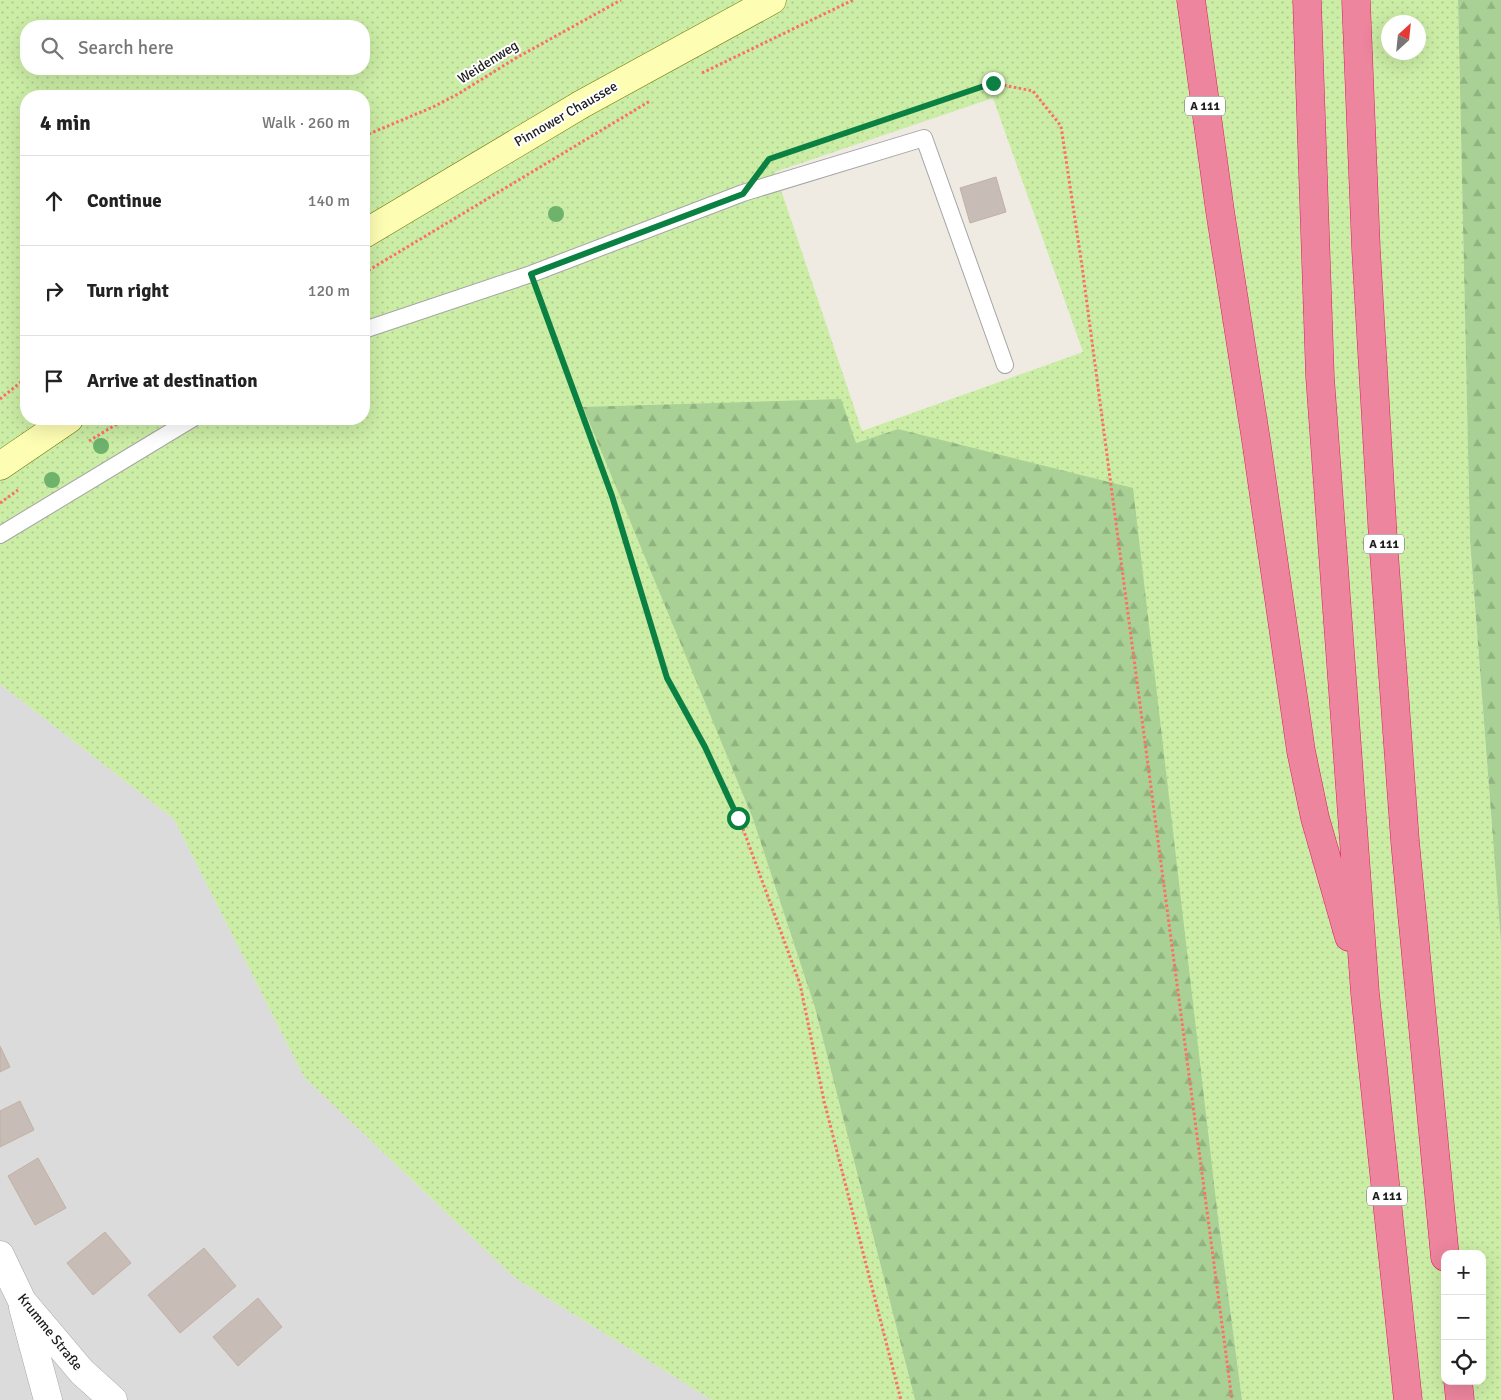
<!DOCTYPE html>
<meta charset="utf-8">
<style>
:root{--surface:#fff;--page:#f6f6f6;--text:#222;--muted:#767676;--line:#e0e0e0}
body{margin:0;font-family:Signika,sans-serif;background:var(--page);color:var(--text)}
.controls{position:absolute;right:15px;bottom:15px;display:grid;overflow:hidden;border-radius:10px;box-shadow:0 5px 20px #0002}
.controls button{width:45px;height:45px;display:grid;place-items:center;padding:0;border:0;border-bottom:1px solid var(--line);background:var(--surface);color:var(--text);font:25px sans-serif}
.compass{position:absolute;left:1381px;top:15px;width:45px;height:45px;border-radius:50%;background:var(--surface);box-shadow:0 5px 20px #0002;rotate:27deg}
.stop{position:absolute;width:15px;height:15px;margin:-11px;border:4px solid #0b8043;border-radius:50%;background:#fff}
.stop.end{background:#0b8043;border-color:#fff;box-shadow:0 1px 5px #0008}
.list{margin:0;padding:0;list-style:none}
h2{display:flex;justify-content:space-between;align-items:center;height:65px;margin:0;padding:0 20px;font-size:21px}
h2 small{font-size:16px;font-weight:400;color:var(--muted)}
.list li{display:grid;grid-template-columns:32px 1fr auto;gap:15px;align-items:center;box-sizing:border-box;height:90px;padding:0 20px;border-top:1px solid var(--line)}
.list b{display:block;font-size:19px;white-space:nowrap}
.list em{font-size:16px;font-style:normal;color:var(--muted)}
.icon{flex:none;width:28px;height:28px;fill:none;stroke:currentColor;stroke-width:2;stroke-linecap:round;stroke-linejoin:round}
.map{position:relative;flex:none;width:1501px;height:1400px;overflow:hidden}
.search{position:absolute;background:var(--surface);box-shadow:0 5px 20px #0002;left:20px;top:20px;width:350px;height:55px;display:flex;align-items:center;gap:12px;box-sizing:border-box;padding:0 18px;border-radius:20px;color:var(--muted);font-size:19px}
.panel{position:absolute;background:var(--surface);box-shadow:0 5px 20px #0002;left:20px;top:90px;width:350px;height:335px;border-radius:20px}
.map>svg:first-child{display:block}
.residential{fill:#dcdbdb}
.grass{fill:url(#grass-dots);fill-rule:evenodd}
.forest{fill:url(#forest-firs)}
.building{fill:#c7bdb6;stroke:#c2b0a4}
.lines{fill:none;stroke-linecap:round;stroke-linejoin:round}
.lane-casing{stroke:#a5a5a5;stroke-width:18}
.street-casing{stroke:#a5a5a5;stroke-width:29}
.secondary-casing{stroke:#717900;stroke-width:29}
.highway-casing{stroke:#e41967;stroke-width:29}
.path{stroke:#ff6e64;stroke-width:3;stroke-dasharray:2.5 2.5;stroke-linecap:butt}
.lane{stroke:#fff;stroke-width:16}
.street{stroke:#fff;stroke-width:28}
.secondary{stroke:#fdfdb3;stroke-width:28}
.highway{stroke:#ec859d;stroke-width:28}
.tree{fill:#6eb26c}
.route{stroke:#0b8043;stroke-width:6}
.labels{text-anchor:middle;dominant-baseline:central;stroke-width:4;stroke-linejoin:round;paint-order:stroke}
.shield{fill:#fff;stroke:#626262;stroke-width:1}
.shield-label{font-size:12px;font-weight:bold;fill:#1e1e1e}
.street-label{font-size:14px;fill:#1e1e1e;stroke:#fff}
</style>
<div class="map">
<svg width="1501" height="1400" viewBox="0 0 1501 1400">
<defs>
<pattern id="grass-dots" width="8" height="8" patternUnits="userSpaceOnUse" patternTransform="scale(1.25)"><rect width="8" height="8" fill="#cbeda5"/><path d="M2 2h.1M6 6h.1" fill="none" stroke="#aecb8e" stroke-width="1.8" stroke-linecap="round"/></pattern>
<pattern id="forest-firs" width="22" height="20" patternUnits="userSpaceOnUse" patternTransform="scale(1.25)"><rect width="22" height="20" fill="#a9d195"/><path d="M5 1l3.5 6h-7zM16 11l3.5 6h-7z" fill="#91b380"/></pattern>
</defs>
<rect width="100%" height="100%" fill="#efebe3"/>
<path class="residential" d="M0,684L174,819L304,1077L515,1278L712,1400H0Z"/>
<path class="grass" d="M0,0H1458L1470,541L1501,943V1400H1242L1217,1209L899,429L856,443L584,407L753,819L815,1008L915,1400H712L515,1278L304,1077L174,819L0,684ZM1388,22H1418V52H1388ZM26,26H364V69H26ZM26,96H364V419H26ZM993,98L1083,352L862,431L775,172ZM1445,1254H1482V1381H1445Z"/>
<path class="forest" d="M1458,0H1501V943L1470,541Z
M841,399L856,443L898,429L1133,488L1217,1209L1242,1400H915L815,1008L753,819L583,407Z"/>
<path class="building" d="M996,177L1006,212L970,223L960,188Z
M0,1046L10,1067L0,1072Z
M20,1101L34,1130L0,1147V1111Z
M38,1158L66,1208L35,1225L8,1176Z
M105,1232L131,1263L93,1295L67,1263Z
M204,1248L236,1286L180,1333L148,1295Z
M258,1298L282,1327L238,1366L213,1337Z"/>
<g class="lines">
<defs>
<path id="lane" d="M364,330L531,274L743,193L924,138L1005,365
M0,535L192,419"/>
<path id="street" d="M0,1255L22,1301L82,1372L113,1400
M23,1307L48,1400"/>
<path id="secondary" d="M364,234L582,104L772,0
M0,466L69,419"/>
<path id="highway" d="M1191,0L1220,211L1256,440L1301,751L1315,818L1349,937
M1307,0L1320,377L1365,993L1408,1400
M1356,0L1366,249L1383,539L1405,841L1445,1257
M1458,1381L1460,1400"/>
</defs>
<use href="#lane" class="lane-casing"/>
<use href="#street" class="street-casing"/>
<use href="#secondary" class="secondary-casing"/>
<use href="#highway" class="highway-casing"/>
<path class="path" d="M702,73L853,0
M364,136L433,107L458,94L516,58L621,0
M768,161L769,159L993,83L1033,91L1061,126L1082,266L1232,1400
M364,273L650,101
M538,293L612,496L667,678L705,747L739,818L800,984L824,1101L901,1400
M0,399L26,378
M89,441L125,419
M0,503L18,490"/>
<use href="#lane" class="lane"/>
<use href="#street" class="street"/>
<use href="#secondary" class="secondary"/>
<use href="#highway" class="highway"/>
</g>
<g class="tree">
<circle cx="556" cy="214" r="8"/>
<circle cx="101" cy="446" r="8"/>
<circle cx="52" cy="480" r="8"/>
</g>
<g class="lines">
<path class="route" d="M738,818L705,747L667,678L612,496L531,274L743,194L769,159L993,83"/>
</g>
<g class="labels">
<g class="shield">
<rect x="1185" y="96.5" width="40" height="19" rx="4"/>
<rect x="1364" y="534.5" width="40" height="19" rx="4"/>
<rect x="1367" y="1186.5" width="40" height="19" rx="4"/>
</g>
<g class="shield-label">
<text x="1205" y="106">A 111</text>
<text x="1384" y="544">A 111</text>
<text x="1387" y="1196">A 111</text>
</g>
<g class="street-label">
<text transform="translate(488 62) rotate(-32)">Weidenweg</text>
<text transform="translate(566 114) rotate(-30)">Pinnower Chaussee</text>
<text transform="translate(50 1332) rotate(51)">Krumme Straße</text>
</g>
</g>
</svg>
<div class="controls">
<button>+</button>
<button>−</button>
<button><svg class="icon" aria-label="locate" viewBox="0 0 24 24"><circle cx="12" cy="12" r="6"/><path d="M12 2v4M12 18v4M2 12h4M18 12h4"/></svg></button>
</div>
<svg class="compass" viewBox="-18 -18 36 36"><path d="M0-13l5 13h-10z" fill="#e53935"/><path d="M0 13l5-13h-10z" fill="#767676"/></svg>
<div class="stop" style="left:738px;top:818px"></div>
<div class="stop end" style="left:993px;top:83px"></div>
<div class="search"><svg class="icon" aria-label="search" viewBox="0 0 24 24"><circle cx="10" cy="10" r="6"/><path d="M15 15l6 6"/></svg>Search here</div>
<section class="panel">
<h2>4 min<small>Walk · 260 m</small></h2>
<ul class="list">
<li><svg class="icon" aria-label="ahead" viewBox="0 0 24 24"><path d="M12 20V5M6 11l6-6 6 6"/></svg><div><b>Continue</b></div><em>140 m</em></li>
<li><svg class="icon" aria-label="right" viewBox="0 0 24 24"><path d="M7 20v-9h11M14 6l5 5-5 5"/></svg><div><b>Turn right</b></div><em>120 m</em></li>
<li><svg class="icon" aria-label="arrive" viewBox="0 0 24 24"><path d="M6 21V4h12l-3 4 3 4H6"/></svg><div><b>Arrive at destination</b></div></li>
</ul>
</section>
</div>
